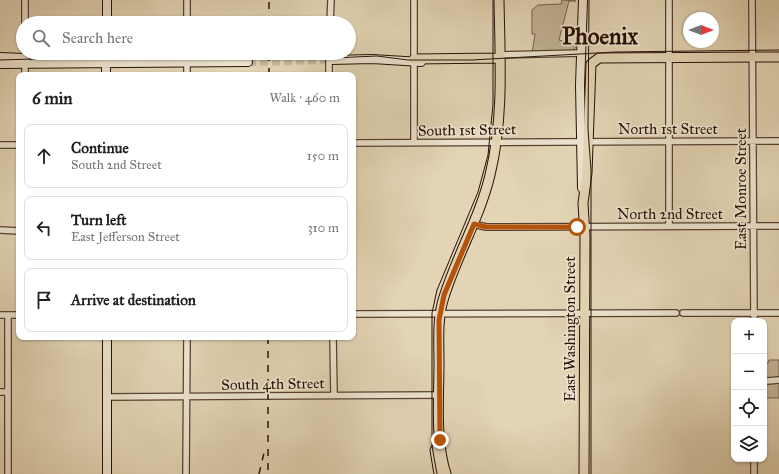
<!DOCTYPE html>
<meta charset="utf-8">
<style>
:root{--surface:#fff;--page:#f6f6f6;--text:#202124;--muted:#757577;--line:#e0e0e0}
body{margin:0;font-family:"IM FELL Great Primer",serif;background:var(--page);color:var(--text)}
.controls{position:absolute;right:12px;bottom:12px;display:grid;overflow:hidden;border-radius:8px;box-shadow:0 1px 3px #0004}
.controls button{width:36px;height:36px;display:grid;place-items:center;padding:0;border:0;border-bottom:1px solid var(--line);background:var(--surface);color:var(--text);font:20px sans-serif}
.compass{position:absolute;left:683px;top:12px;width:36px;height:36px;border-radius:50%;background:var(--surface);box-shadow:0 1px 3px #0004;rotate:90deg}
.stop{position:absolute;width:12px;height:12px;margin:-9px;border:3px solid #b45309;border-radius:50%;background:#fff}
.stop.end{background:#b45309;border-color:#fff;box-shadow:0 1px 4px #0008}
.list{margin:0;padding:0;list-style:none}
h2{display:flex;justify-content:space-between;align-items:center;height:52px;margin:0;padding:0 16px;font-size:17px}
h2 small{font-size:13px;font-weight:400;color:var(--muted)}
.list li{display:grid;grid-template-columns:26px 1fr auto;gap:12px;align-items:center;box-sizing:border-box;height:64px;margin:0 8px 8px;padding:0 8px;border:1px solid var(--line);border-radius:8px}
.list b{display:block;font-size:15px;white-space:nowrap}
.list p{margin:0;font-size:13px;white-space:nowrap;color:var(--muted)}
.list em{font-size:13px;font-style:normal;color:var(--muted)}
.icon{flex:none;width:22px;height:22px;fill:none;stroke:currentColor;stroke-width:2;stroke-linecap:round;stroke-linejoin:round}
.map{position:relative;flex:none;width:779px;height:474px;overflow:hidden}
.search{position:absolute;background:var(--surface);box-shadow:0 1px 3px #0004;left:16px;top:16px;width:340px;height:44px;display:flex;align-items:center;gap:10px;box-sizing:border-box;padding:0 14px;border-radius:22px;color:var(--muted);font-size:15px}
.panel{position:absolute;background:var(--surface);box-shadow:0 1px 3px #0004;left:16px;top:72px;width:340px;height:268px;border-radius:8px}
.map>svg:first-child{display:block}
.green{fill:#c2b396;stroke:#74614e}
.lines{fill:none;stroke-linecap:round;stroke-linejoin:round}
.secondary-tunnel{stroke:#c6b69a;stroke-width:8;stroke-dasharray:8 4;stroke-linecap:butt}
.street-casing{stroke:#564032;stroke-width:8}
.secondary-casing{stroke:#270f06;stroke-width:10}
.primary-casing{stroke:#270f06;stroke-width:11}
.street{stroke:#ece3ce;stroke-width:5.5}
.secondary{stroke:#ece3ce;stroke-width:8}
.primary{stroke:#e2d4b4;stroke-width:9}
.tram{stroke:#270f06;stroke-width:1}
.rail{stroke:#270f06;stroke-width:1.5;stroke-dasharray:7 7;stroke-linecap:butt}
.route{stroke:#b45309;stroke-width:5}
.labels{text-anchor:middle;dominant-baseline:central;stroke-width:3.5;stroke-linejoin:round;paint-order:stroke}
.street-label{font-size:15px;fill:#270f06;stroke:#ece3ce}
.town-label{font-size:23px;font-weight:bold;fill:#270f06;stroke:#ece3ce}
</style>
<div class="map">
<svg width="779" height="474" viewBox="0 0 779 474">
<rect width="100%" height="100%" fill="#e2d4b4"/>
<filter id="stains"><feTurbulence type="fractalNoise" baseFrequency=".005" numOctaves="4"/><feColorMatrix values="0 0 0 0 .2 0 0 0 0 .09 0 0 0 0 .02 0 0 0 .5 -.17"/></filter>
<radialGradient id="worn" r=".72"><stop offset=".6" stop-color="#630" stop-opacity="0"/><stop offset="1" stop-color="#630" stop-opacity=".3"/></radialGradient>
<path class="green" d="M562,0L576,1H569L559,40L577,46L573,50L532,53L535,34H532V10L538,5L561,4Z
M769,360H779V398H764V363H768Z"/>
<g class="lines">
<path class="secondary-tunnel" d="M248,62L331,60"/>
<defs>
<path id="street" d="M414,0V142
M669,0V225
M752,0L754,321
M25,23V0
M187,23V0
M330,23L331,0
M329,53V75
M499,55L582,53
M25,75V53
M187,75V59
M353,143L779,141
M0,145H19
M473,224L486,227L779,226
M0,230L19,231
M683,313H779
M353,314L676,313
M0,315H19
M8,315V474
M333,337L334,395
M767,381L779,380
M0,392H8
M107,397L439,395
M754,459V474
M186,474L187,337"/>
<path id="secondary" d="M107,23V0
M106,55H187
M0,57L25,58
M106,60V75
M331,60L372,59L421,62
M0,64L248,62
M582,188L580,85L583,0
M107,337V474"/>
<path id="primary" d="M414,59L499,58
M435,450L439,474
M446,474C435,439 439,399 439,363C439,341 437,318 444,297C457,255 480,217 490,175C504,118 500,58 499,0
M584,474L585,236L583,203L587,173L591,64L599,58L779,57"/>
</defs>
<use href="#street" class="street-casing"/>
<use href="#secondary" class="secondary-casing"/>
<use href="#primary" class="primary-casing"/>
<use href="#street" class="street"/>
<use href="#secondary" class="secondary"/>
<use href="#primary" class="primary"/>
<path class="tram" d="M589,0L588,129L591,170V474
M332,58L377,56L408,60H472L615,52L779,50
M0,60L67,58L248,59
M437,474L432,446V313L437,290L478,192L488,155L493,104V0"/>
<path class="rail" d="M269,23V0
M269,75V53
M268,337V474
M259,474L264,453"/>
</g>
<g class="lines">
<path class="route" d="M440,440L439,320L444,295L474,224L486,227H577"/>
</g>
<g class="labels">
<g class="street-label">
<text x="668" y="129">North 1st Street</text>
<text transform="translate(467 130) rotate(-1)">South 1st Street</text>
<text transform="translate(741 189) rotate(-90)">East Monroe Street</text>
<text x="670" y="214">North 2nd Street</text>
<text transform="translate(570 329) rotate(-90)">East Washington Street</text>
<text transform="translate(273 384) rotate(-1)">South 4th Street</text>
</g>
<g class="town-label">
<text x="600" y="36">Phoenix</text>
</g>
</g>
<rect width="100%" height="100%" filter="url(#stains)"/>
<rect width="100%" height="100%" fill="url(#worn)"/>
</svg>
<div class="controls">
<button>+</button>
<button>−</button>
<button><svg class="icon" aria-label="locate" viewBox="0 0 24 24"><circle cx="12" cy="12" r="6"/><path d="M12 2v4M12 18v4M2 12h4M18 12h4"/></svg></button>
<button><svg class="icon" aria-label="layers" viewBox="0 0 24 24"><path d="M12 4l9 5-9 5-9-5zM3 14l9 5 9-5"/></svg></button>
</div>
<svg class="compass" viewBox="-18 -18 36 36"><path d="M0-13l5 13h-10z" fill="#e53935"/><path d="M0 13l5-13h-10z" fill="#757577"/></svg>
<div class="stop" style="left:577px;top:227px"></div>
<div class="stop end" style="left:440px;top:440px"></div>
<div class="search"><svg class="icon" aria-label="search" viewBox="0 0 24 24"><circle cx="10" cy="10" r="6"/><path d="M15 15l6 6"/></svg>Search here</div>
<section class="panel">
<h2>6 min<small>Walk · 460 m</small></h2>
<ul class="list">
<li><svg class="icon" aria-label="ahead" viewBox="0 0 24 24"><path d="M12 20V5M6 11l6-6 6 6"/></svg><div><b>Continue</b><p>South 2nd Street</p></div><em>150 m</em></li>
<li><svg class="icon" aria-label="left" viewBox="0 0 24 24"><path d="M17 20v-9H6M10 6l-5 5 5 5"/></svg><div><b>Turn left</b><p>East Jefferson Street</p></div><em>310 m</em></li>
<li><svg class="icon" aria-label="arrive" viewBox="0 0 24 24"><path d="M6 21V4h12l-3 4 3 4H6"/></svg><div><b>Arrive at destination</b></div></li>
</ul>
</section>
</div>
